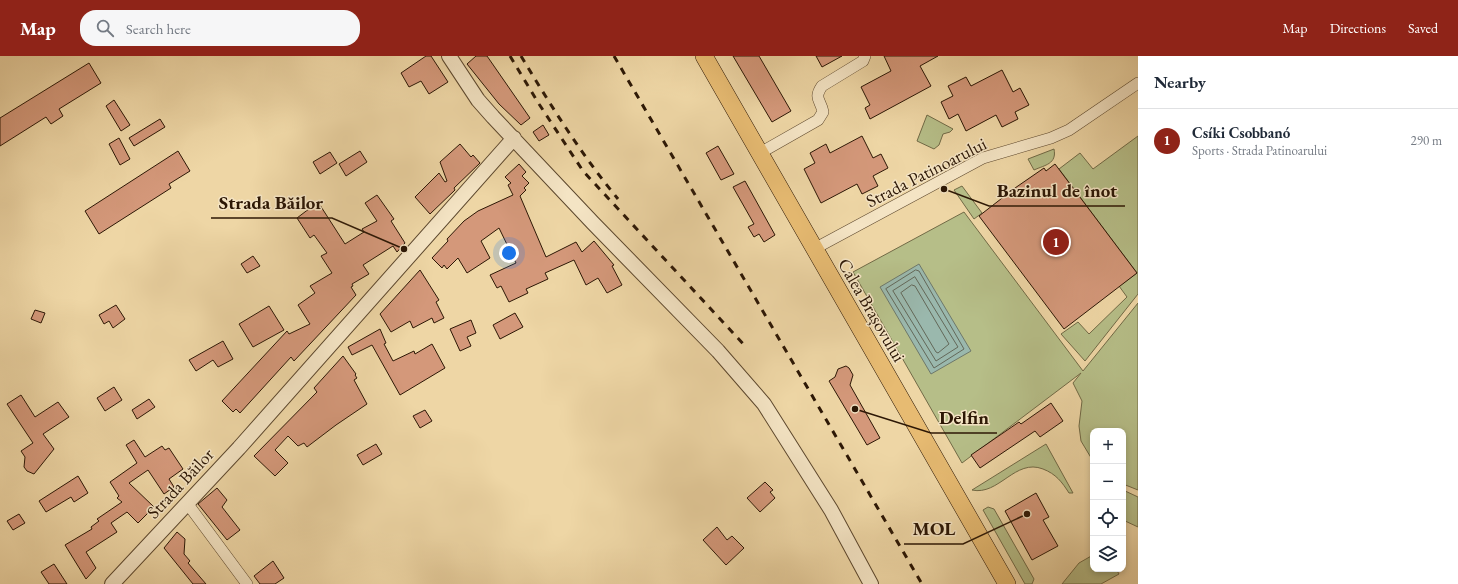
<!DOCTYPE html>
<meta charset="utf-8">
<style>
:root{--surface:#fff;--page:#f6f6f7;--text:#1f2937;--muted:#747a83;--line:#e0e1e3;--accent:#8f2418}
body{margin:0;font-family:"EB Garamond",serif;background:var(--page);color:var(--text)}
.controls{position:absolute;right:12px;bottom:12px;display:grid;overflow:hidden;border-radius:8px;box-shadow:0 2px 6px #0003}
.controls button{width:36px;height:36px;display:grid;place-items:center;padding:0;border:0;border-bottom:1px solid var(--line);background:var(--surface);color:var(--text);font:20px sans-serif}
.you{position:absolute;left:509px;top:197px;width:14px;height:14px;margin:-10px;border:3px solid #fff;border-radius:50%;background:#1a73e8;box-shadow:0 0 0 6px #1a73e833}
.badge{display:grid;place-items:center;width:26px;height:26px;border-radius:50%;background:var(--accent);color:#fff;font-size:13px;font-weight:700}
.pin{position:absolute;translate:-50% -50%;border:2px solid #fff;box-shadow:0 1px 4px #0006}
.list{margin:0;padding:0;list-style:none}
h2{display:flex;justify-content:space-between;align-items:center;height:52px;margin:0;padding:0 16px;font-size:17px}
h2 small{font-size:13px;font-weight:400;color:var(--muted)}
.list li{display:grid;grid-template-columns:26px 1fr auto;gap:12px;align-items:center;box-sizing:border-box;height:64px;padding:0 16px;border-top:1px solid var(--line)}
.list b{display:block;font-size:15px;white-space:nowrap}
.list p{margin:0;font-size:13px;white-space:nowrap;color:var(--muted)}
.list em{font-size:13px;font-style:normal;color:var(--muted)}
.icon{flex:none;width:22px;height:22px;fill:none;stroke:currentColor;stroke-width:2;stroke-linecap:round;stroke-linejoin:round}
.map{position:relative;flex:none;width:1138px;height:528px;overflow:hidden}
header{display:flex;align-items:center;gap:24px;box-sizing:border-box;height:56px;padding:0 20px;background:var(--accent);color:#fff}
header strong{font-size:19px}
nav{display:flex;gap:22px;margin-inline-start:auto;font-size:14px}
.search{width:280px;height:36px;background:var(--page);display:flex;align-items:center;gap:10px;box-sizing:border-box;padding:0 14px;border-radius:16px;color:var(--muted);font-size:15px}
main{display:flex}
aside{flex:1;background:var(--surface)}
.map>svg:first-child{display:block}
.green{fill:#b6be88;stroke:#716a46}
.water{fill:#9ab8ad;stroke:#6e786a}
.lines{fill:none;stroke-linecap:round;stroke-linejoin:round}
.shore{stroke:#636859;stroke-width:1}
.building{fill:#d4987a;stroke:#2c1705}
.minor-casing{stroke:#5c472d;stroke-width:12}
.tertiary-casing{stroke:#5c472d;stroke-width:16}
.primary-casing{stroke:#2c1705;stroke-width:18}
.minor{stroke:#f4e4c4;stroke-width:11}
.tertiary{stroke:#f4e4c4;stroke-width:14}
.primary{stroke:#e7bb72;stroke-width:17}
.rail{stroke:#2c1705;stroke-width:3;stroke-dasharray:7 7;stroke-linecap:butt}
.labels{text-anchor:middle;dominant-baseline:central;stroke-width:3;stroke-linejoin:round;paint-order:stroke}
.street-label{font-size:18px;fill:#2c1705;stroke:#f4e4c4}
.leader{fill:none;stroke:#2c1705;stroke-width:1.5}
.callout-dot{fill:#2c1705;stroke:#f4e4c4;stroke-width:1.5}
.callout-label{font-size:19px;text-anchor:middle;font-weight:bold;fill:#2c1705;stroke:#f4e4c4;stroke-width:3;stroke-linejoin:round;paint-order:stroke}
</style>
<header>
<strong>Map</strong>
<div class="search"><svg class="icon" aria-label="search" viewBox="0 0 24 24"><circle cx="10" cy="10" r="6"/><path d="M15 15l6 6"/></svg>Search here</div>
<nav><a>Map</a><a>Directions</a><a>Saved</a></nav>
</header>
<main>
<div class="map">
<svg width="1138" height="528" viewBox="0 0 1138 528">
<rect width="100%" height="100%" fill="#eed6a5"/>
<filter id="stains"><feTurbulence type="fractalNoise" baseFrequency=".005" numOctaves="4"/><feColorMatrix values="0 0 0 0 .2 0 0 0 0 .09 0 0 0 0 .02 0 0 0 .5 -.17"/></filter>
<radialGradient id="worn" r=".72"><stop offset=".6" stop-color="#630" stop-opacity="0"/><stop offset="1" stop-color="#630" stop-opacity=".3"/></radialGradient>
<path class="green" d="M927,59L953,73L950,76L943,78L939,89L934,93L917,85Z
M1138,80V238L1085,305L1061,278L1078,266L1089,278L1127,241L1119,230L1137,217L1059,113L1080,97L1093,113Z
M1054,93C1057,108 1045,109 1034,114L1028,103Z
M962,130L982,157L974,163L954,134Z
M964,156L1083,315L1138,247V434L1123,428V375H1093V405L1081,385L1079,370L1082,345L1073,327L1081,317L962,407L853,216Z
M1046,388L1073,437H1069C1062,426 1056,418 1043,413C1015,402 999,440 972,434Z
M1123,434L1138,441V471L1123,464Z
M988,451L994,453L1034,523L1032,528H1025L983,454Z
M1093,499V513H1116L1119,518L1101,528H1062L1079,507Z"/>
<path class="water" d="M919,208L971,295L931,318L880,231Z"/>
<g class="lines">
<path class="shore" d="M916,214L919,215L964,293L934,312L886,233Z
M915,221L958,291L936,305L893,235Z
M912,229L915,230L949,288L938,297L936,296L901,237Z"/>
</g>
<path class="building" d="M426,0H431L448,26L429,38L421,25L409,31L401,17Z
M476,0H487L530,62L521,69L499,48L467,8Z
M733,0H759L791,55L772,66Z
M816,0H842L822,11Z
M884,0H938L920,10L931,30L870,63L865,52L870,49L861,31L891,15Z
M89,7L101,27L59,53L63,60L51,68L46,61L0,90V62Z
M1002,14L1013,36L1020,32L1029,49L1015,56L1018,63L1002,71L996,59L966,75L958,58L949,63L941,46L953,40L948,30L966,21L971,30Z
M114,44L130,69L121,75L106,50Z
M160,63L165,71L134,90L129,82Z
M543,69L549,79L539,85L533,76Z
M862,80L873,102L881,98L888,112L873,120L878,130L862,138L857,128L821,147L804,113L815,107L810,97L826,88L830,97Z
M119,82L130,103L120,109L109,88Z
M460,88L471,101L473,99L480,107L454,132L455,134L430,158L415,141L439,117L445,126L447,125L440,106Z
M718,90L734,118L721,124L706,97Z
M178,95L190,115L169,128L171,132L99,178L85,155Z
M360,95L367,106L346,120L339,108Z
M330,96L337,107L320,118L313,106Z
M519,108L526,116L522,120L529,127L524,132L526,134L520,140L546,201L576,186L582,196L594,185L614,209L612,210L622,229L607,237L598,222L586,229L574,204L545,217L548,223L526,233L528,237L509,246L501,230L497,232L490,219L516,207L499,172L481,185L490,202L467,217L458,202L447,213L444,209L442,212L432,202L448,185L447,183L464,165L478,155L513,139L508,129L511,127L505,121Z
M1055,108L1137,217L1064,273L979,160L1015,132L1044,112L1046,115Z
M745,125L775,179L764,186L759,178L754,181L748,171L754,168L733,131Z
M377,139L394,163L391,165L405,187L397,196L393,190L363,209L369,218L352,228L353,230L351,231L356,239L294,305L291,301L240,357L236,353L233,356L222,345L287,275L289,278L310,268L298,249L315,237L310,230L332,217L321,200L327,197L314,179L310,182L297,162L318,146L345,188L364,176L362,173L377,165L365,147Z
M253,200L260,210L247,217L241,208Z
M420,214L439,244L436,246L444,262L434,267L432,262L413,272L410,265L391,276L380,258Z
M116,249L125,263L113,272L109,265L104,268L99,259Z
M269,250L284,274L253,291L239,268Z
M35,254L45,257L41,267L31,263Z
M515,257L523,271L500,283L493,269Z
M471,264L476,277L467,281L471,290L460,295L450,273Z
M380,273L386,287L384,288L393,305L414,295L415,298L432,288L445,312L400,339L372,289L352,299L348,291Z
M223,285L233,303L218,311L213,304L196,315L189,304Z
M343,300L356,318L355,319L357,322L354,324L367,348L336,369L307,391L304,387L298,390L288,380L275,394L288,407L275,420L254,400L317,336L314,332Z
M846,310L849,312L853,319L850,329L880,382L867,389L829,325L835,321L838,313Z
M114,331L122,344L105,355L97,342Z
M21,339L35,361L58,346L69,361L43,378L54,393L34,418L27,415L24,411L25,401L21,395L33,387L7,348Z
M149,343L155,351L137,363L132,354Z
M1051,347L1063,365L1040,381L1035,375L980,412L971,399L1019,366L1021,368Z
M425,354L432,365L420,372L413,360Z
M134,384L145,401L162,390L165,394L169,392L183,413L169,423L174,431L164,438L148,414L129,427L154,451L138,467L127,456L111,467L117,476L86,496L96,512L86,523L65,489L92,473L91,471L99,465L97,463L122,446L117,442L119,440L110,426L137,407L126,389Z
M376,388L382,398L363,409L357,399Z
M78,420L88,437L74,446L71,441L46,456L39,445Z
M765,426L773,434L770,436L775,442L760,456L747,442Z
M217,432L227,444L222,451L240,474L227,484L198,448Z
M1036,437L1049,461L1043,464L1058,490L1032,504L1005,455Z
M19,458L25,467L13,474L7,465Z
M717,471L727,484L732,480L744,492L726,509L703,484Z
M177,476L185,483L184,498L190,505L188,507L206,528H193L164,492Z
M273,505L284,522L275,528H260L254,520Z
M54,508L67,528H49L41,516Z"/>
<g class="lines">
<defs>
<path id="minor" d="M760,97L818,64L823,56C821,44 813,43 822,30L863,5L865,0
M814,193L983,102L1051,82L1069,74L1138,27
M187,447L247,528"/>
<path id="tertiary" d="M449,0L478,44L493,61L593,167L718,295L764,348L831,454L871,528
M112,528L239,392L514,82"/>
<path id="primary" d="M704,0L1007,528"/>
</defs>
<use href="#minor" class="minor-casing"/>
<use href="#tertiary" class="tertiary-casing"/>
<use href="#primary" class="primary-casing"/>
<use href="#minor" class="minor"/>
<use href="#tertiary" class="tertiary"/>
<use href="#primary" class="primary"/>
<path class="rail" d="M510,0L539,48L583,115L747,292
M521,0C551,50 581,98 618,143
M614,0L922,528"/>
</g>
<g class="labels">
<g class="street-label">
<text transform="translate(926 116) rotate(-27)">Strada Patinoarului</text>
<text transform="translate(872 254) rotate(60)">Calea Brașovului</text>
<text transform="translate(180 427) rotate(-47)">Strada Băilor</text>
</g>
</g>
<path class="leader" d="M944 133L989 150H1125M404 193L332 162H211M855 353L931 377H997M1027 458L963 488H904"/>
<g class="callout-dot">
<circle cx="944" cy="133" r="4"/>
<circle cx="404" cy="193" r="4"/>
<circle cx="855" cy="353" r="4"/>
<circle cx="1027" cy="458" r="4"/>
</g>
<g class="callout-label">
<text x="1057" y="141">Bazinul de înot</text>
<text x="271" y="153">Strada Băilor</text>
<text x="964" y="368">Delfin</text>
<text x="934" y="479">MOL</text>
</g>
<rect width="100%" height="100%" filter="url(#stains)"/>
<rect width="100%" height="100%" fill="url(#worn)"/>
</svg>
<div class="controls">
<button>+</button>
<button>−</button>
<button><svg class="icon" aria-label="locate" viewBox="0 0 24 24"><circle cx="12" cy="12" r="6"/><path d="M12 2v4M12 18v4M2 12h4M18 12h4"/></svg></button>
<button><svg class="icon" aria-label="layers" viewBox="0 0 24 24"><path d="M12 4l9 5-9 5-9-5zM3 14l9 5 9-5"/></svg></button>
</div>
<div class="you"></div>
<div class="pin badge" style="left:1056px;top:186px">1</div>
</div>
<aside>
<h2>Nearby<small></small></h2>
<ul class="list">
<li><span class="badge">1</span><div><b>Csíki Csobbanó</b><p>Sports · Strada Patinoarului</p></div><em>290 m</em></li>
</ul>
</aside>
</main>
